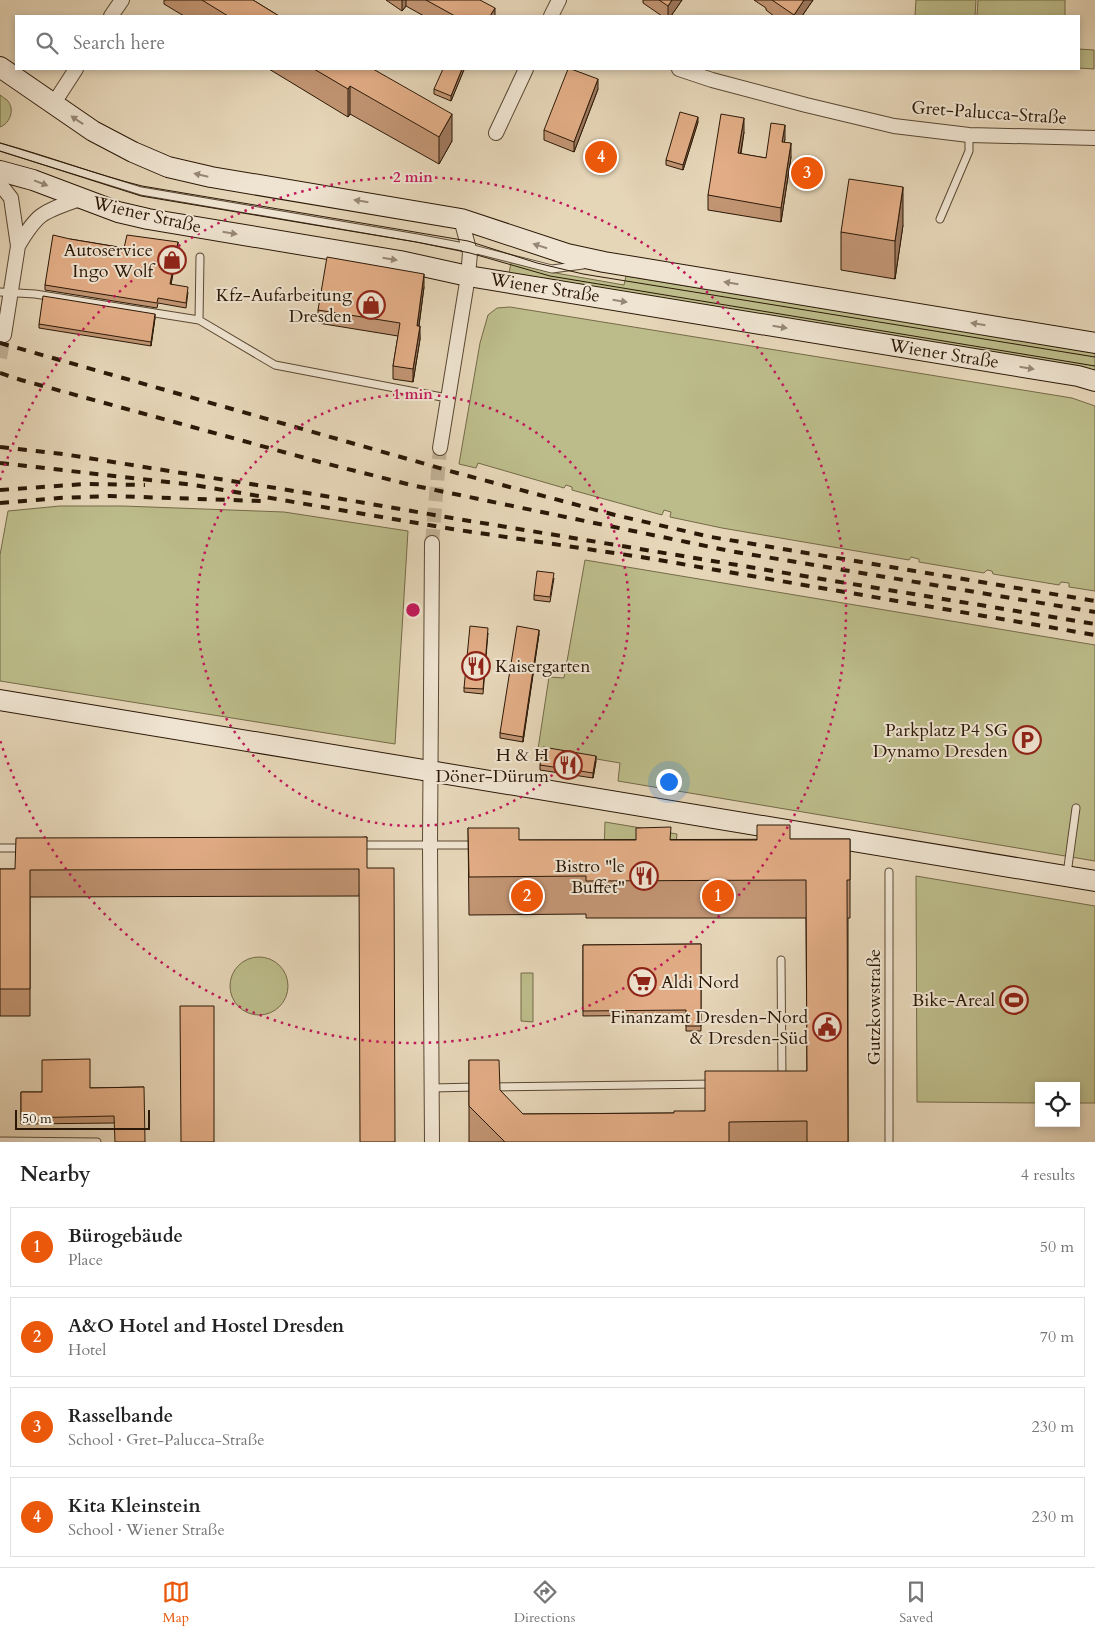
<!DOCTYPE html>
<meta charset="utf-8">
<style>
:root{--surface:#fff;--page:#f6f6f6;--text:#222;--muted:#767676;--line:#e0e0e0;--accent:#ea580c}
body{margin:0;font-family:Cardo,serif;background:var(--page);color:var(--text)}
.controls{position:absolute;right:15px;bottom:15px;display:grid;overflow:hidden;border-radius:0px;box-shadow:0 2px 8px #0003}
.controls button{width:45px;height:45px;display:grid;place-items:center;padding:0;border:0;border-bottom:1px solid var(--line);background:var(--surface);color:var(--text);font:25px sans-serif}
.scale{position:absolute;left:15px;bottom:12px;width:135px;box-sizing:border-box;padding-left:5px;border:2px solid #2b1807;border-top:0;font-size:14px;line-height:18px;white-space:nowrap;color:#2b1807;-webkit-text-stroke:4px #efe4d1;paint-order:stroke}
.you{position:absolute;left:668px;top:781px;width:18px;height:18px;margin:-12px;border:4px solid #fff;border-radius:50%;background:#1a73e8;box-shadow:0 0 0 8px #1a73e833}
.badge{display:grid;place-items:center;width:32px;height:32px;border-radius:50%;background:var(--accent);color:#fff;font-size:16px;font-weight:700}
.pin{position:absolute;translate:-50% -50%;border:2px solid #fff;box-shadow:0 1px 5px #0006}
.list{margin:0;padding:0;list-style:none}
h2{display:flex;justify-content:space-between;align-items:center;height:65px;margin:0;padding:0 20px;font-size:21px}
h2 small{font-size:16px;font-weight:400;color:var(--muted)}
.list li{display:grid;grid-template-columns:32px 1fr auto;gap:15px;align-items:center;box-sizing:border-box;height:80px;margin:0 10px 10px;padding:0 10px;border:1px solid var(--line);border-radius:0px}
.list b{display:block;font-size:19px;white-space:nowrap}
.list p{margin:0;font-size:16px;white-space:nowrap;color:var(--muted)}
.list em{font-size:16px;font-style:normal;color:var(--muted)}
.icon{flex:none;width:28px;height:28px;fill:none;stroke:currentColor;stroke-width:2;stroke-linecap:round;stroke-linejoin:round}
.map{position:relative;flex:none;width:1095px;height:1142px;overflow:hidden}
.search{position:absolute;background:var(--surface);box-shadow:0 2px 8px #0003;left:15px;right:15px;top:15px;height:55px;display:flex;align-items:center;gap:12px;box-sizing:border-box;padding:0 18px;border-radius:0px;color:var(--muted);font-size:19px}
.sheet{height:425px;background:var(--surface)}
nav{display:flex;justify-content:space-around;align-items:center;box-sizing:border-box;height:70px;border-top:1px solid var(--line);background:var(--surface);font-size:14px;color:var(--muted)}
nav a{display:grid;justify-items:center;gap:2px}
nav .on{color:var(--accent)}
.map>svg:first-child{display:block}
.green{fill:#bcbc8a;stroke:#746a48}
.lines{fill:none;stroke-linecap:round;stroke-linejoin:round}
.minor-tunnel{stroke:#c1b095;stroke-width:14;stroke-dasharray:14 7;stroke-linecap:butt}
.service-casing{stroke:#5a4833;stroke-width:9}
.minor-casing{stroke:#5a4833;stroke-width:16}
.secondary-casing{stroke:#2b1807;stroke-width:22}
.service{stroke:#efe4d1;stroke-width:7}
.minor{stroke:#efe4d1;stroke-width:14}
.secondary{stroke:#efe4d1;stroke-width:20}
.tram{stroke:#2b1807;stroke-width:1}
.rail{stroke:#2b1807;stroke-width:4;stroke-dasharray:9 9;stroke-linecap:butt}
.wall{fill:#c29573;stroke:#2b1807}
.shaded-wall{fill:#9e795e;stroke:#2b1807}
.building{fill:#e2ad86;stroke:#2b1807}
.oneway{fill:#978876}
.ring{fill:none;stroke:#c2185b;stroke-width:2.5;stroke-dasharray:2.5 5}
.labels{text-anchor:middle;dominant-baseline:central;stroke-width:4;stroke-linejoin:round;paint-order:stroke}
.street-label{font-size:18px;fill:#2b1807;stroke:#efe4d1}
.poi-label{font-size:18px;fill:#2b1807;stroke:#efe4d1;text-anchor:end}
.centre{fill:#c2185b;stroke:#efe4d1;stroke-width:2.5}
.ring-label{font-size:15px;text-anchor:middle;font-weight:bold;fill:#c2185b;stroke:#efe4d1;stroke-width:4;stroke-linejoin:round;paint-order:stroke}
</style>
<div class="map">
<svg width="1095" height="1142" viewBox="0 0 1095 1142">
<rect width="100%" height="100%" fill="#e6d6b8"/>
<filter id="stains"><feTurbulence type="fractalNoise" baseFrequency=".004" numOctaves="4"/><feColorMatrix values="0 0 0 0 .2 0 0 0 0 .09 0 0 0 0 .02 0 0 0 .5 -.17"/></filter>
<radialGradient id="worn" r=".72"><stop offset=".6" stop-color="#630" stop-opacity="0"/><stop offset="1" stop-color="#630" stop-opacity=".3"/></radialGradient>
<path class="green" d="M916,0H976L975,16H915Z
M978,0H1065V16H977Z
M1079,49L1094,50V69L1079,68Z
M0,95C2,97 5,98 7,100C15,108 11,123 0,127Z
M511,262L550,272L624,285L626,276L1095,353V370L509,274Z
M510,307L1072,398L1095,406V591L1069,587V583L1061,582L1059,585L993,574L992,571L987,570L984,573L919,562V559L911,557L909,560L722,528L670,517L671,512L664,510L662,515L572,490V487L566,485L564,488L478,463L476,468L459,464L480,343L488,315L497,308Z
M60,506H123L284,512L408,531L395,744L0,681V555L8,511Z
M585,560L1095,645V861L618,781L620,763L538,749L549,677L564,678Z
M605,822L677,834L675,855L604,854Z
M916,876L1095,906V1103H1076V1086H1039V1103L917,1102Z
M230 986a29 29 0 1 1 58 0a29 29 0 1 1-58 0Z
M521,973H533V1022L521,1021Z"/>
<g class="lines">
<path class="minor-tunnel" d="M0,358L4,335
M432,543L440,448"/>
<defs>
<path id="service" d="M0,147L141,191L417,238L469,248L552,269L583,265
M940,219L969,151V135
M0,292L35,294L199,320L275,365L447,398
M199,320L200,257
M358,845H477
M0,848H25
M1067,874L1076,808
M781,960L782,1080
M490,1087L715,1084
M432,1088L477,1087
M0,1141L97,1142
M889,1142V872"/>
<path id="minor" d="M111,16L122,0
M551,16L559,0
M679,69L712,80L806,105L894,126L969,135L1095,138
M54,103L76,69
M496,133L526,69
M0,184L11,198L18,246L4,335
M18,246C38,212 43,212 80,199
M440,448L468,276L470,253L461,219
M432,543L430,846L432,1142"/>
<path id="secondary" d="M0,67L93,131L133,152L168,167L211,177L461,219L567,254L604,262L1095,343
M0,171L33,180L118,212L148,219L400,261L468,276L1078,376L1095,381
M0,700L1095,881"/>
</defs>
<use href="#service" class="service-casing"/>
<use href="#minor" class="minor-casing"/>
<use href="#secondary" class="secondary-casing"/>
<use href="#service" class="service"/>
<use href="#minor" class="minor"/>
<use href="#secondary" class="secondary"/>
<path class="tram" d="M0,143C48,156 94,174 142,186L468,241L537,263L583,274L1095,357
M0,151L141,196L416,242L470,253L550,276L1095,366"/>
<path class="rail" d="M0,343L457,473L615,515L711,537L1095,601
M0,373L21,380L320,462L411,485L730,551L1095,612
M0,447L63,454L313,494L452,518L1095,624
M0,463L194,485L452,529L641,557L1095,635
M0,490L86,484L145,485
M0,503L59,498L110,496L261,501"/>
</g>
<path class="wall" d="M164,0H253L279,16H184L164,4Z
M386,0H480L495,16H424L406,6L402,11Z
M643,0H682L671,16H662L643,3Z
M754,0H813L802,16H774L766,10V8Z
M269,69H373L452,141L439,164L350,114L348,117Z
M464,69L451,101L434,94V89Z
M598,89L574,152L544,140V130Z
M698,122L683,170L666,165V160Z
M744,132L741,154L766,158L785,139L784,142L791,157L781,222L708,210V195Z
M903,225L895,279L841,270V232Z
M70,239L124,248L178,247L171,284L188,292L186,308L158,303L157,308L45,290V285Z
M424,287L419,326L420,339L413,382L393,379V366L398,336L318,323V310Z
M155,318L151,346L39,328V324Z
M554,578L550,602L534,600V595Z
M488,633L483,694L464,692V688Z
M539,634L523,742L500,738V733Z
M596,761L593,778L540,770V765Z
M468,828L519,840L850,839V918H848V1142H469V1060L523,1114L674,1113L705,1111L807,1071L806,918H586V914L469,915Z
M367,837L359,896L30,897V1016H0V869H15Z
M701,944V1031H686V1015L583,1016V945Z
M144,1087L114,1123L21,1124V1092H42L90,1088Z"/>
<path class="shaded-wall" d="M402,0H406V6L402,11Z
M672,0H682L671,16H668V6Z
M804,0H813L802,16H794V15Z
M495,8V16H490Z
M462,69H464V70L451,101V96Z
M598,79V89L574,152V142Z
M350,86V114L348,117V89Z
M452,114V141L439,164V137Z
M698,117V122L683,170V165Z
M744,118V132L738,168V153Z
M785,125V139L782,156V142Z
M791,143V157L781,222V208Z
M903,187V225L895,279V241Z
M178,242V247L170,289V284Z
M424,274V287L417,339V326Z
M155,314V318L151,346V342Z
M420,326V339L413,382V369Z
M539,630V634L523,742V737Z
M596,756V761L593,778V773Z"/>
<path class="building" d="M202,0H253L279,16H228Z
M426,0H480L495,8L490,16H455Z
M659,0H672L668,6Z
M772,0H804L794,15Z
M314,69H373L452,114L439,137L350,86L348,89Z
M443,69H462L451,96L434,89Z
M568,69H571L598,79L574,142L544,130Z
M680,112L698,117L683,165L666,160Z
M721,114L744,118L738,153L766,158L771,123L785,125L782,142L791,143L781,208L708,195Z
M849,179L903,187L895,241L841,232Z
M53,235L70,239L124,248L127,235L178,242L170,284L188,287L186,303L158,298L157,303L45,285Z
M327,257L424,274L417,326H420L413,369L393,366L400,323L318,310Z
M43,296L155,314L151,342L39,324Z
M537,571L554,573L550,597L534,595Z
M470,626L488,628L483,689L464,688Z
M517,626L539,630L523,737L500,733Z
M543,747L596,756L593,773L540,765Z
M757,825H790V839H850V880H847L848,1142H807V1121L729,1122V1142H505L469,1106V1060H499L500,1090L523,1114L674,1113V1111H705V1071H807L806,880L586,881V876L469,877L468,828H519V840H636V828L671,827L670,840H757Z
M367,837V868H394L395,1142H360L359,869L30,870V989H0V869H15L16,838Z
M701,944V1026H686V1010L583,1011V945Z
M180,1006H214V1142H181Z
M90,1059V1088L144,1087L145,1142H115L114,1116L21,1118V1092H42V1060Z"/>
<defs><path id="oneway-solid" d="M-6-.8H1V-3.2L6.5 0L1 3.2V.8H-6Z" transform="scale(1.25)"/></defs>
<g class="oneway">
<use href="#oneway-solid" transform="translate(77 120) rotate(-146)"/>
<use href="#oneway-solid" transform="translate(201 175) rotate(-167)"/>
<use href="#oneway-solid" transform="translate(41 183) rotate(21)"/>
<use href="#oneway-solid" transform="translate(361 201) rotate(-171)"/>
<use href="#oneway-solid" transform="translate(230 233) rotate(9)"/>
<use href="#oneway-solid" transform="translate(540 246) rotate(-162)"/>
<use href="#oneway-solid" transform="translate(390 259) rotate(9)"/>
<use href="#oneway-solid" transform="translate(731 283) rotate(-171)"/>
<use href="#oneway-solid" transform="translate(620 301) rotate(9)"/>
<use href="#oneway-solid" transform="translate(978 324) rotate(-171)"/>
<use href="#oneway-solid" transform="translate(780 327) rotate(9)"/>
<use href="#oneway-solid" transform="translate(1027 368) rotate(9)"/>
</g>
<g class="ring">
<circle cx="413" cy="610" r="216"/>
<path d="M0 480A433 433 0 1 1 0 740"/>
</g>
<defs>
<symbol id="shop-ring" viewBox="-11 -11 22 22"><circle r="9.5" fill="#efe4d1" stroke="#8f2418" stroke-width="1.5"/><path d="M-5-2.5h2.3a2.7 3.5 0 0 1 5.4 0H5L5.5 6h-11ZM-1.5-2.5h3a1.5 2.3 0 0 0-3 0Z" fill="#8f2418"/></symbol>
<symbol id="restaurant-ring" viewBox="-11 -11 22 22"><circle r="9.5" fill="#efe4d1" stroke="#8f2418" stroke-width="1.5"/><path d="M-5-6h1v4h1v-4h1v4h1v-4h1v5L-1.5 .5V6h-2V.5L-5-1ZM5-6V6H3V1.5H1.5Q1.5-4 5-6Z" fill="#8f2418"/></symbol>
<symbol id="parking-ring" viewBox="-11 -11 22 22"><circle r="9.5" fill="#efe4d1" stroke="#8f2418" stroke-width="1.5"/><path d="M-3.5-5.5H1a3.5 3.5 0 0 1 0 7H-1V5.5H-3.5ZM-1-3.4V-.6H.8a1.4 1.4 0 0 0 0-2.8Z" fill="#8f2418"/></symbol>
<symbol id="supermarket-ring" viewBox="-11 -11 22 22"><circle r="9.5" fill="#efe4d1" stroke="#8f2418" stroke-width="1.5"/><path d="M-6-5.5h2.5l.6 2H6L4.5 2H-2.5L-4.4-4H-6ZM-1.5 3.2a1.3 1.3 0 1 0 .1 0ZM3 3.2a1.3 1.3 0 1 0 .1 0Z" fill="#8f2418"/></symbol>
<symbol id="stadium-ring" viewBox="-11 -11 22 22"><circle r="9.5" fill="#efe4d1" stroke="#8f2418" stroke-width="1.5"/><path d="M0-5a6.5 5 0 1 0 0 10a6.5 5 0 1 0 0-10ZM-3.5-1.8h7v3.6h-7Z" fill="#8f2418"/></symbol>
<symbol id="civic-ring" viewBox="-11 -11 22 22"><circle r="9.5" fill="#efe4d1" stroke="#8f2418" stroke-width="1.5"/><path d="M-.6-6.5H3V-4.5H.6V-3L4-1V1h2V6H-6V1h2V-1L-.6-3ZM-1.2 2.5V6h2.4V2.5Z" fill="#8f2418"/></symbol>
</defs>
<g fill-rule="evenodd">
<use href="#shop-ring" x="156" y="244" width="32" height="32"/>
<use href="#shop-ring" x="355" y="289" width="32" height="32"/>
<use href="#restaurant-ring" x="460" y="650" width="32" height="32"/>
<use href="#parking-ring" x="1011" y="724" width="32" height="32"/>
<use href="#restaurant-ring" x="552" y="749" width="32" height="32"/>
<use href="#restaurant-ring" x="628" y="860" width="32" height="32"/>
<use href="#supermarket-ring" x="626" y="966" width="32" height="32"/>
<use href="#stadium-ring" x="998" y="984" width="32" height="32"/>
<use href="#civic-ring" x="811" y="1011" width="32" height="32"/>
</g>
<g class="labels">
<g class="street-label">
<text transform="translate(989 113) rotate(4)">Gret-Palucca-Straße</text>
<text transform="translate(147 215) rotate(13)">Wiener Straße</text>
<text transform="translate(545 288) rotate(9)">Wiener Straße</text>
<text transform="translate(944 354) rotate(9)">Wiener Straße</text>
<text transform="translate(874 1007) rotate(-90)">Gutzkowstraße</text>
</g>
<g class="poi-label">
<text x="153" y="250">Autoservice<tspan x="153" dy="21">Ingo Wolf</tspan></text>
<text x="352" y="295">Kfz-Aufarbeitung<tspan x="352" dy="21">Dresden</tspan></text>
<text x="495" y="666" text-anchor="start">Kaisergarten</text>
<text x="1008" y="730">Parkplatz P4 SG<tspan x="1008" dy="21">Dynamo Dresden</tspan></text>
<text x="549" y="755">H &amp; H<tspan x="549" dy="21">Döner-Dürum</tspan></text>
<text x="625" y="866">Bistro "le<tspan x="625" dy="21">Buffet"</tspan></text>
<text x="661" y="982" text-anchor="start">Aldi Nord</text>
<text x="995" y="1000">Bike-Areal</text>
<text x="808" y="1017">Finanzamt Dresden-Nord<tspan x="808" dy="21">&amp; Dresden-Süd</tspan></text>
</g>
</g>
<circle cx="413" cy="610" r="8" class="centre"/>
<g class="ring-label">
<text x="413" y="182">2 min</text>
<text x="413" y="399">1 min</text>
</g>
<rect width="100%" height="100%" filter="url(#stains)"/>
<rect width="100%" height="100%" fill="url(#worn)"/>
</svg>
<div class="controls">
<button><svg class="icon" aria-label="locate" viewBox="0 0 24 24"><circle cx="12" cy="12" r="6"/><path d="M12 2v4M12 18v4M2 12h4M18 12h4"/></svg></button>
</div>
<div class="scale">50 m</div>
<div class="you"></div>
<div class="pin badge" style="left:718px;top:896px">1</div>
<div class="pin badge" style="left:527px;top:896px">2</div>
<div class="pin badge" style="left:807px;top:173px">3</div>
<div class="pin badge" style="left:601px;top:157px">4</div>
<div class="search"><svg class="icon" aria-label="search" viewBox="0 0 24 24"><circle cx="10" cy="10" r="6"/><path d="M15 15l6 6"/></svg>Search here</div>
</div>
<section class="sheet">
<h2>Nearby<small>4 results</small></h2>
<ul class="list">
<li><span class="badge">1</span><div><b>Bürogebäude</b><p>Place</p></div><em>50 m</em></li>
<li><span class="badge">2</span><div><b>A&amp;O Hotel and Hostel Dresden</b><p>Hotel</p></div><em>70 m</em></li>
<li><span class="badge">3</span><div><b>Rasselbande</b><p>School · Gret-Palucca-Straße</p></div><em>230 m</em></li>
<li><span class="badge">4</span><div><b>Kita Kleinstein</b><p>School · Wiener Straße</p></div><em>230 m</em></li>
</ul>
</section>
<nav>
<a class="on"><svg class="icon" aria-label="map" viewBox="0 0 24 24"><path d="M3 6l6-2 6 2 6-2v14l-6 2-6-2-6 2zM9 4v14M15 6v14"/></svg>Map</a>
<a><svg class="icon" aria-label="directions" viewBox="0 0 24 24"><path d="M12 3l9 9-9 9-9-9zM9 14v-3h6M13 9l2 2-2 2"/></svg>Directions</a>
<a><svg class="icon" aria-label="saved" viewBox="0 0 24 24"><path d="M7 4h10v16l-5-4-5 4z"/></svg>Saved</a>
</nav>
